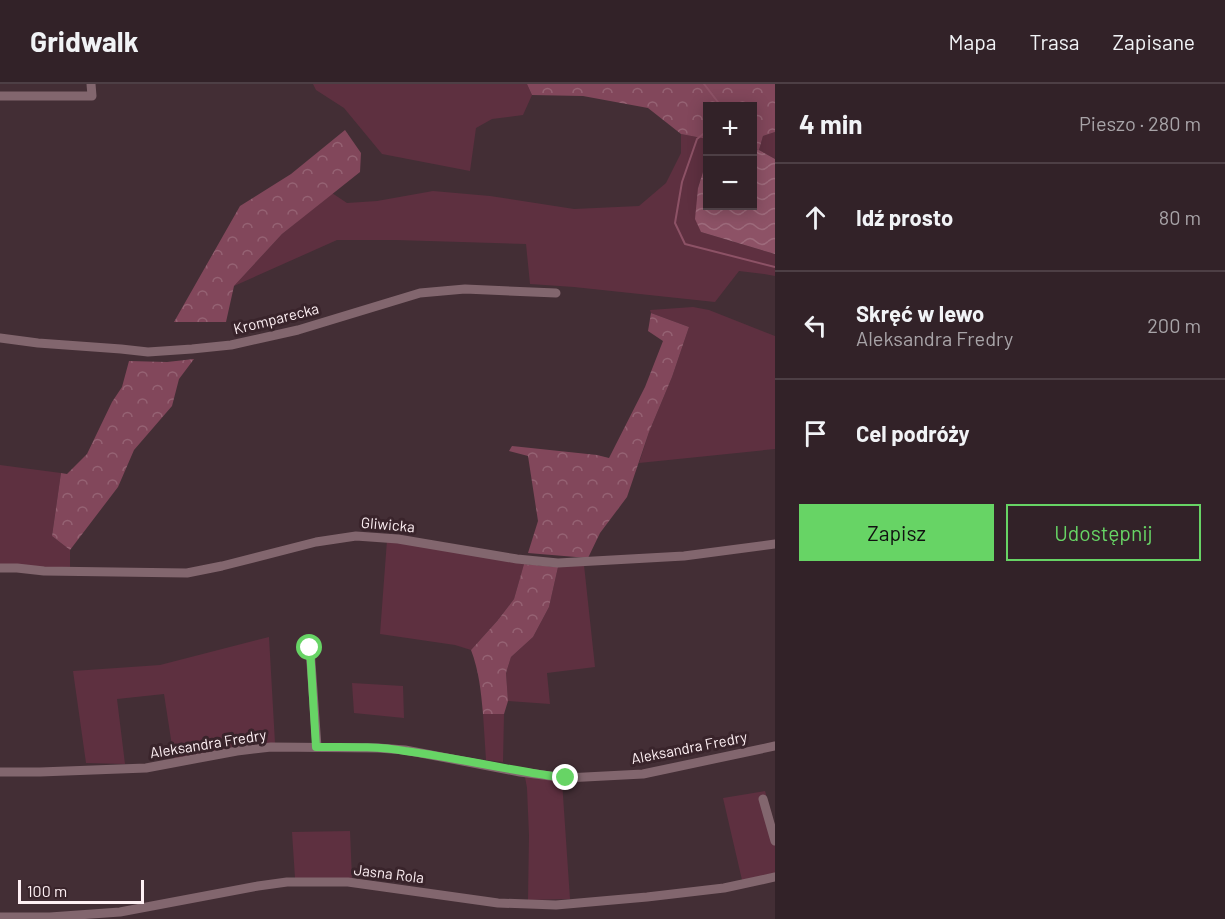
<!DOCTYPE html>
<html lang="pl">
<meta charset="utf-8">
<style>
:root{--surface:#322228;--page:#3d2f34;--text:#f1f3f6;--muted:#a8a4a8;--line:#4d3f45;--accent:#67d465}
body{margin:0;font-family:Barlow,sans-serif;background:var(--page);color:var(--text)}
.controls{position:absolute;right:18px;top:18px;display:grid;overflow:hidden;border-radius:0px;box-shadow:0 3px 15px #0003}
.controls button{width:54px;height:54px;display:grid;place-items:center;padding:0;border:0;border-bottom:2px solid var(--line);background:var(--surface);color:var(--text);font:30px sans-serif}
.scale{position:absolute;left:18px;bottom:15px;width:126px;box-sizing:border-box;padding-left:6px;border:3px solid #fef0f4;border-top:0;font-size:16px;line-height:21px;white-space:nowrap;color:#fef0f4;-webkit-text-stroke:4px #39242b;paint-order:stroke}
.stop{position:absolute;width:18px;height:18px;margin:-14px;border:4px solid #67d465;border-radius:50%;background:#fff}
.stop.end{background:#67d465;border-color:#fff;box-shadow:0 2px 6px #0008}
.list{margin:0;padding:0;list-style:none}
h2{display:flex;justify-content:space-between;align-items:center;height:78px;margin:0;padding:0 24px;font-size:26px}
h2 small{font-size:20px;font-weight:400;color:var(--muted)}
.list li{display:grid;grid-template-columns:39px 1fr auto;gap:18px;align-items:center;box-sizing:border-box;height:108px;padding:0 24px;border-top:2px solid var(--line)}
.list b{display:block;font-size:22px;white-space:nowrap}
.list p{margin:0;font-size:20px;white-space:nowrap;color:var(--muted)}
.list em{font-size:20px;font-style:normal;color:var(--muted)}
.actions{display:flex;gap:12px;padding:18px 24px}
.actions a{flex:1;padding:14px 0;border:2px solid var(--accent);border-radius:0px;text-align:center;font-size:21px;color:var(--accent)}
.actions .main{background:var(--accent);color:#111}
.icon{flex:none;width:33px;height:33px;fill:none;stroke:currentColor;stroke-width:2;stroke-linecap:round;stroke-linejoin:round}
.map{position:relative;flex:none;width:775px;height:835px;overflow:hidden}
header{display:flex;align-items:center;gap:36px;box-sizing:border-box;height:84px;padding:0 30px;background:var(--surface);border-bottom:2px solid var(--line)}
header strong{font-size:28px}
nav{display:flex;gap:33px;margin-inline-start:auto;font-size:21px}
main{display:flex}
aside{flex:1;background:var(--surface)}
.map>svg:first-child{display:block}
.green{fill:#5e3040}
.forest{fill:url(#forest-crowns)}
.water{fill:url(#water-waves)}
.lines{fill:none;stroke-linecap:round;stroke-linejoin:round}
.stream{stroke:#8d5266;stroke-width:2}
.minor{stroke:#82666e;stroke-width:9}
.route{stroke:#67d465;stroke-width:8}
.labels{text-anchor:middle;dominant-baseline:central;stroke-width:6;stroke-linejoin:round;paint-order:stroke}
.street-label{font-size:15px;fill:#fef0f4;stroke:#39242b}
</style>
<header>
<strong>Gridwalk</strong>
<nav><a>Mapa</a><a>Trasa</a><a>Zapisane</a></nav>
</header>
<main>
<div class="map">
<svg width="775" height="835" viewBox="0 0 775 835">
<defs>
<pattern id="forest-crowns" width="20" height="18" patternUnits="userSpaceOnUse" patternTransform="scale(1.5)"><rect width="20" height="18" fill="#82475b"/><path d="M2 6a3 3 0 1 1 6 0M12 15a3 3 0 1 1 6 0" fill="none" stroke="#956273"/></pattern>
<pattern id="water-waves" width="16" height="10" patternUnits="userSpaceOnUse" patternTransform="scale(1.5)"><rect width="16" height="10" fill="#8d5266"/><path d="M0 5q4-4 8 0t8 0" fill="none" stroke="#9e6b7c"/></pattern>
</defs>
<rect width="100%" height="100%" fill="#432e35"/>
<path class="green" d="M313,0H527L532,11L523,31L492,35L476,44L470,87L382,70L344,24L316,6Z
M775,48V75L759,66L763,52Z
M681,50L707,55V75L698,104L701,148L775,170V192L764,190L739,187L715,218L574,203L530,200L526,160L396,156H337L234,202L282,150L332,109L347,119L377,117L433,107L490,112L574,125L639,122L666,99L681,69Z
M693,223L709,226L775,252V365L639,379L649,348L672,293L689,243L651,229L650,226Z
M0,381L61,389L52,452L70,466V484L0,482Z
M387,456L524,480L514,515L498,536L471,566L455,561L380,550Z
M584,481L595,583L547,589L550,620L508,617L506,589L511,573L533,553L549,523L558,483Z
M269,553L275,659L240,662L174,675L164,610L117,615L125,680L86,679L73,587L160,581Z
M352,599L403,602L404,634L354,629Z
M483,630H504L503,678L486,676Z
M525,693L562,697L570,815L528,816L529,751L527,704Z
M765,707L775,742V789L742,796L723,714Z
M350,747L352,795L295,794L292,748Z"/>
<path class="forest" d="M527,0H775V48L763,52L759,66L753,65L752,22H708L707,55L681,50L648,24L583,12L532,11Z
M345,46L361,69L360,88L282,150L234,202L226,238H174L240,122L291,90Z
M651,229L689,243L672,293L649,348L627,413L600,449L588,474L528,469L538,437L528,372L509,367L512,362L597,371L609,374L645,303L663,257L648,247Z
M194,275L179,295L172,322L134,366L118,403L70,466L52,452L61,389L67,390L87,370L112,318L122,303L129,277L167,278Z
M524,480L558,483L549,523L533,553L511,573L506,589L508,617L504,630H483C481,607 479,587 471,566L498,536L514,515Z"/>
<path class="water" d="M753,65L759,66L775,75V170L701,148L695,135L698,104L707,75L708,122H752Z"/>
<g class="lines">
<path class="stream" d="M704,0L721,22
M708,46L697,55L682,98L675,139L685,160L775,183"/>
<path class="minor" d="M0,12H92L91,0
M0,254L38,259L121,265L148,268L192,265L231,261L298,246L420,209L465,205L556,209
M0,484H17L44,487L187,489L222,482L316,458L356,452L398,455L517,475L558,479L684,472L775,460
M310,565L317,663
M0,688H40L146,684L237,667L271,663L378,664L405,666L520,688L566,694L643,690L775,662
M763,715L775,757
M0,833H50L120,828L258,802L287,798H348L498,819L556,821L647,813L724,804L775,793"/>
</g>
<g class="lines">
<path class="route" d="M310,564L316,663C346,663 376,662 405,667C459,674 512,687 566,694"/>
</g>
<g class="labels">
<g class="street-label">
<text transform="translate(276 234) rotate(-14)">Kromparecka</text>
<text transform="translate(388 440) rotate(5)">Gliwicka</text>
<text transform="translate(208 659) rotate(-9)">Aleksandra Fredry</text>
<text transform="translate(689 663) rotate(-11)">Aleksandra Fredry</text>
<text transform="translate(389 789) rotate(7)">Jasna Rola</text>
</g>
</g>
</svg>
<div class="controls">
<button>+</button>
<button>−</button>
</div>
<div class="scale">100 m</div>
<div class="stop" style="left:310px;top:564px"></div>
<div class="stop end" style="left:566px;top:694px"></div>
</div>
<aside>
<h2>4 min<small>Pieszo · 280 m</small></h2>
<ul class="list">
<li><svg class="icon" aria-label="ahead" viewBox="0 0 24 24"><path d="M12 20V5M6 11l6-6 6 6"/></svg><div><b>Idź prosto</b></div><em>80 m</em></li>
<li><svg class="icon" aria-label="left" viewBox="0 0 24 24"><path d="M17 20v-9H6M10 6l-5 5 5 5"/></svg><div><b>Skręć w lewo</b><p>Aleksandra Fredry</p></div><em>200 m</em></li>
<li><svg class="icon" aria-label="arrive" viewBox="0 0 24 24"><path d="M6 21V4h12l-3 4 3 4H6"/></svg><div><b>Cel podróży</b></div></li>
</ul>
<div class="actions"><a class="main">Zapisz</a><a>Udostępnij</a></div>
</aside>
</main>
